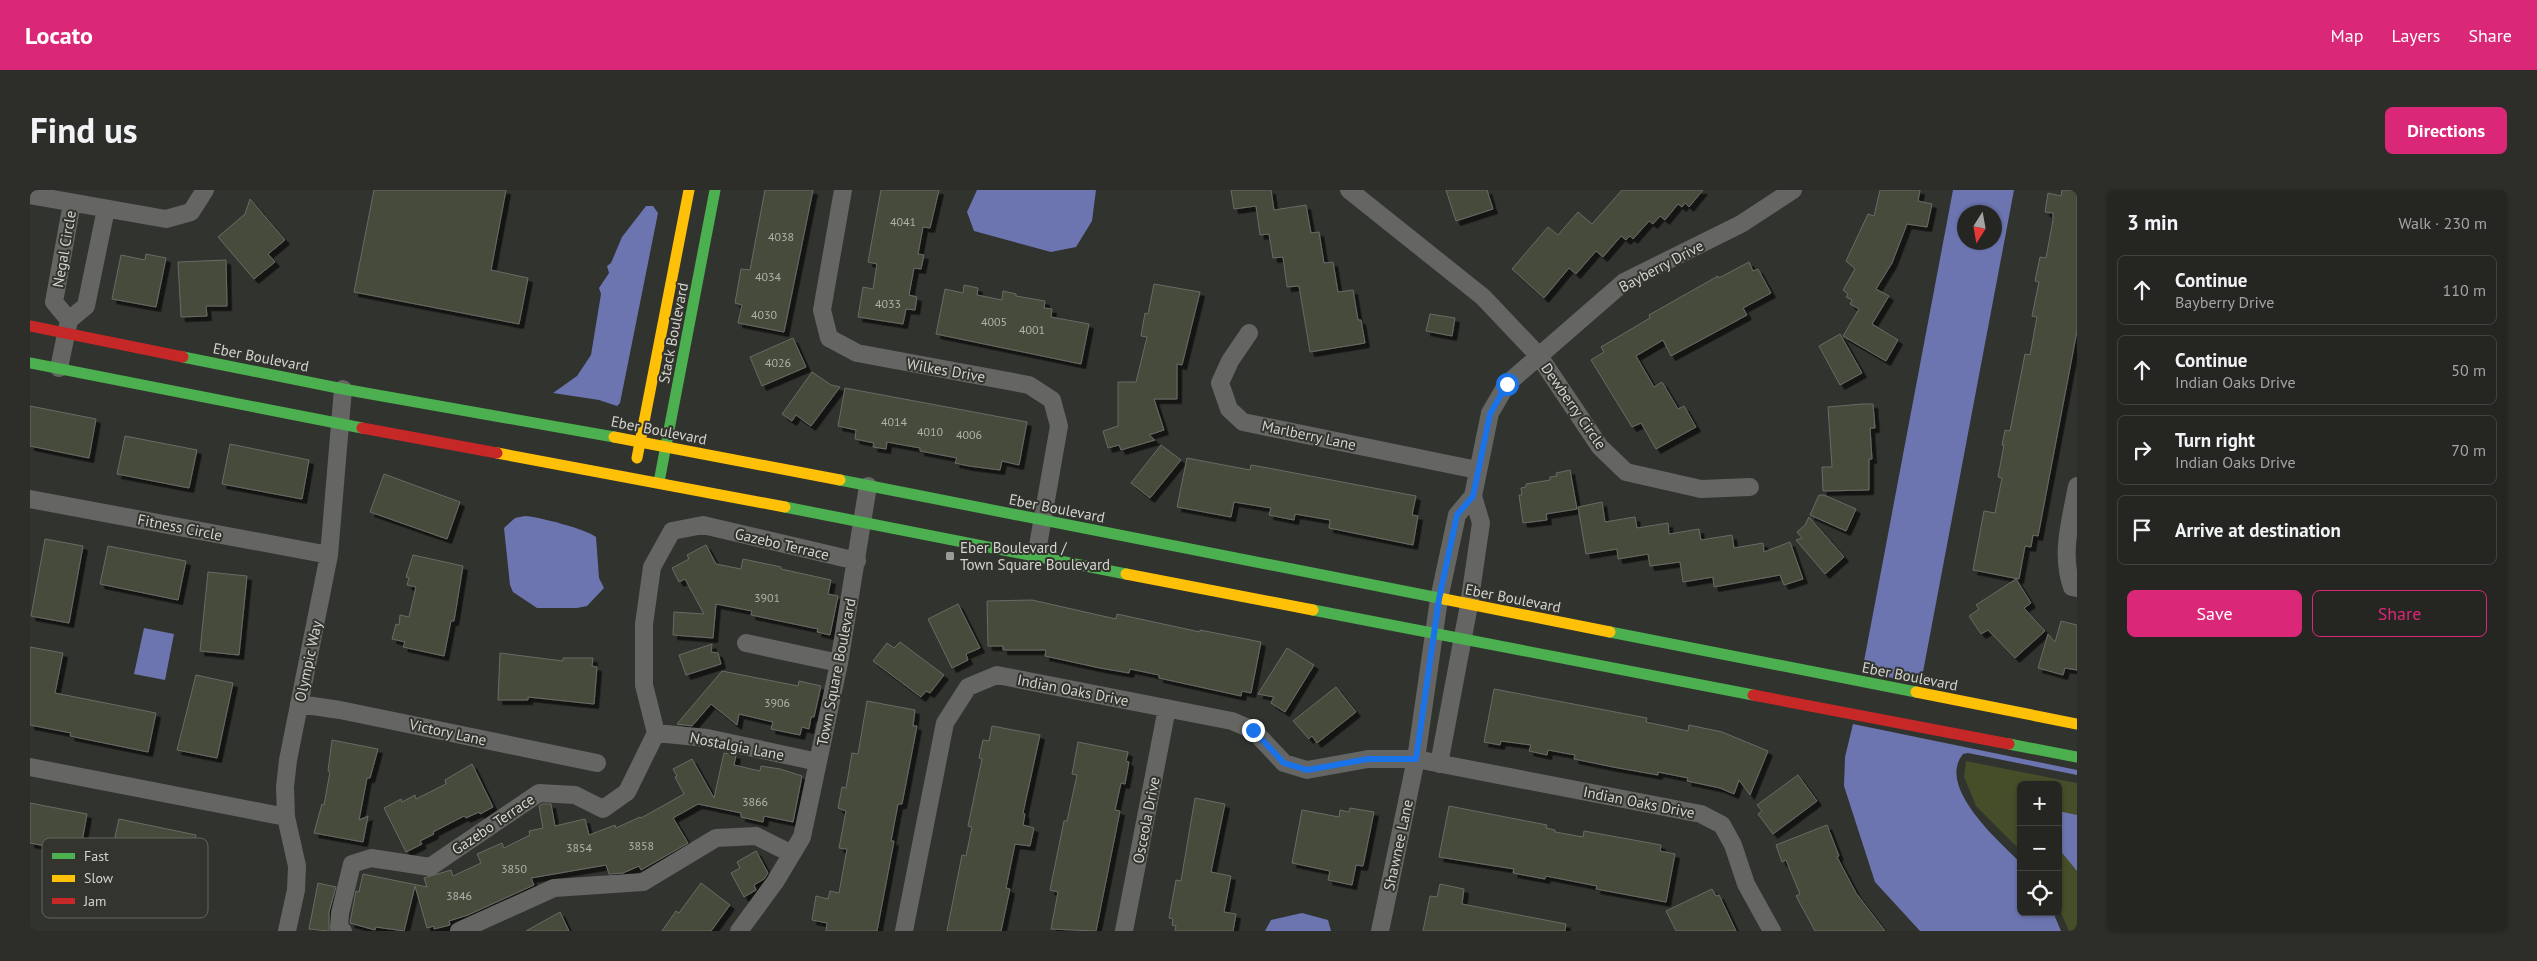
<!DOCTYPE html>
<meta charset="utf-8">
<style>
:root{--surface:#252622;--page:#2d2e2a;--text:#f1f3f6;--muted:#a3a5a5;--line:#424340;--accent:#db2777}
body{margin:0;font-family:"PT Sans",sans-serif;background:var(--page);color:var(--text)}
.controls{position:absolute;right:15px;bottom:15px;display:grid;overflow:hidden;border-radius:8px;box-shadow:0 1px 4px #0004}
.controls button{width:45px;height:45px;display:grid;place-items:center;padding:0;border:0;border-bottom:1px solid var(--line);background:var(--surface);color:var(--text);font:25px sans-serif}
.compass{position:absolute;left:1927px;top:15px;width:45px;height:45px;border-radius:50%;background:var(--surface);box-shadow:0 1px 4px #0004;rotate:191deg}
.stop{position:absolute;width:15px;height:15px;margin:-11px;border:4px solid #1a73e8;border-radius:50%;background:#fff}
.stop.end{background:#1a73e8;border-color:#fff;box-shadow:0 1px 5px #0008}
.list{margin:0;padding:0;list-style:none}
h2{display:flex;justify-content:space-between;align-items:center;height:65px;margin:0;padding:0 20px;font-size:21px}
h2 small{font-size:16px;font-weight:400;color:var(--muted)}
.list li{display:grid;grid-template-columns:32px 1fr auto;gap:15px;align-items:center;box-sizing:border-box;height:70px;margin:0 10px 10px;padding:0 10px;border:1px solid var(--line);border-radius:8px}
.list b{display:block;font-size:19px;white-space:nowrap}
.list p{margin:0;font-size:16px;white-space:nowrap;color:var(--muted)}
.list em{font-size:16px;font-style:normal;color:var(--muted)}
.actions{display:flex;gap:10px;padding:15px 20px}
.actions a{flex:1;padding:11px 0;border:1px solid var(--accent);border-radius:8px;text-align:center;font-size:18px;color:var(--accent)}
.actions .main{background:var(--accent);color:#fff}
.icon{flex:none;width:28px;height:28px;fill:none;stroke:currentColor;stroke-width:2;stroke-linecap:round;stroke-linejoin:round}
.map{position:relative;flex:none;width:2047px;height:741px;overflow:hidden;border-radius:8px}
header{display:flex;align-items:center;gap:30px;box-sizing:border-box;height:70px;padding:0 25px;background:var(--accent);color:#fff}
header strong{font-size:24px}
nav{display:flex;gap:28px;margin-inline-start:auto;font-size:18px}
.intro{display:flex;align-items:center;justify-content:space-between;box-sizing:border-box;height:120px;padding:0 30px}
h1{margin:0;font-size:35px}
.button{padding:12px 22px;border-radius:8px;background:var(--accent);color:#fff;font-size:18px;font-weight:700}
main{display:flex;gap:30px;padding:0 30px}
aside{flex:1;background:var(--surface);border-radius:8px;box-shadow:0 1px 4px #0004}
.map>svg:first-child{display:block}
.green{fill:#454d29}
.water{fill:#6c75af;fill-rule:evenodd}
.building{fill:#474b3b;stroke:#696a66;filter:url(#shadow)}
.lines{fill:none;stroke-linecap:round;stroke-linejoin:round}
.street{stroke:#656563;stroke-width:18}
.fast{stroke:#4caf50;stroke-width:11}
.slow{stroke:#ffc107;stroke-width:11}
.jam{stroke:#c62828;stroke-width:11}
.route{stroke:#1a73e8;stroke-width:6}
.poi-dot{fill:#9a9c97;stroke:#32342d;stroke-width:2}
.labels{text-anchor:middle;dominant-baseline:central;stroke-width:4;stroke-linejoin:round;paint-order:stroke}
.number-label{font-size:12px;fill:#b0b2ab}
.street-label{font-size:15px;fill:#d3d4d0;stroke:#32342d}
.poi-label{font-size:15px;fill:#d3d4d0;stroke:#32342d;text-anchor:start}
.key{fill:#32342d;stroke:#62645e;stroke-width:1}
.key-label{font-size:14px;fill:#d3d4d0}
</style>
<header>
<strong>Locato</strong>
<nav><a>Map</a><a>Layers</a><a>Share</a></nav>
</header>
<div class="intro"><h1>Find us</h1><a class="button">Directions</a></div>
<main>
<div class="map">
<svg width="2047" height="741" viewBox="0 0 2047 741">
<defs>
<filter id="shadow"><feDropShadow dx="4.5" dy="4.5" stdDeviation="0" flood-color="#0009"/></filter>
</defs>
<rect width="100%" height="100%" fill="#31332e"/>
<path class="green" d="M1936,571L2047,593V741H2039L2028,716V595H1991V661L1946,616L1934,587Z"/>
<path class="water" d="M947,0H1066L1062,31L1046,57L1021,62L944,41L937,22Z
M1923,0H1984L1893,482L1897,491L1915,495V498L1832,482ZM1934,22H1964V52H1934Z
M616,16H623L628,23L590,213L587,216L569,210L523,203L547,186L561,165L571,104L569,98L579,83L577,76L581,73L592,47Z
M495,326C509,327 556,339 566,347L569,388L574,398L557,416L547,418H507L483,402L480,395L474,338L485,328Z
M114,438L144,444L135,490L104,484Z
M1823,534L2047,580V585L1938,563L1933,564C1906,597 1970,652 1991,673V722H2023L2031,741H1890L1845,692L1814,596L1815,567Z
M2028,621L2047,625V681L2028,658Z
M1272,723L1298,730L1301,741H1235L1241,730Z"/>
<path class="building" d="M344,0H476L461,80L498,88L489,134L324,102Z
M735,0H783L754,142L708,133L712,115L705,113L711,79L720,80Z
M851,0H909L900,38L893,37L888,64L894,65L891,79L884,78L879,105L887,107L885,120L876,119L873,134L828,127L833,97L843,99L847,74L838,72Z
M1201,0H1241L1244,20L1276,15L1281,43L1289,42L1294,73L1303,72L1308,102L1323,100L1328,130H1331L1335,153L1280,162L1269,96L1257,97L1253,67L1243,68L1239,44L1230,45L1226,16L1204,19Z
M1416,0H1457L1463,19L1426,31Z
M1592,0H1673L1659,17L1655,13L1652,17L1648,14L1635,30L1630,26L1623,34L1619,31L1603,49L1600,46L1596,50L1591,46L1573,67L1566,61L1546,84L1539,78L1514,108L1482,79L1518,37L1528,45L1548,22L1562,34Z
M1850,0H1890L1888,11L1902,14L1897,37L1877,34L1862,73L1846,99L1859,106L1842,134L1868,150L1856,171L1813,146L1829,119L1820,114L1822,110L1816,107L1818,104L1813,100L1825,79L1816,71L1838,24L1844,26Z
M2032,0H2047V141L2008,346L2003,345L2001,357L1995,356L1989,389L1943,380L1954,321L1965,323L1972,288L1968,287L1974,255H1972L1975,240L1980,241L1995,164L2000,165L2007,127L2002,126L2009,92L2005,91L2010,67L2016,68L2023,30V23L2015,22L2018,3L2031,6Z
M220,9L255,50L238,64L245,72L224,89L188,47L215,24Z
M116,64L136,68L126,117L82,109L91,65L115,70Z
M196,70L197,116H176L177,126L151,127L148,72Z
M1719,72L1723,81L1728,79L1741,103L1713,118L1717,125L1641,166L1633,150L1606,166L1624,197L1632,192L1648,219L1654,216L1666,237L1626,259L1611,233L1602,237L1561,170L1574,162L1571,157L1620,128L1619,125L1688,86L1689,88Z
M1124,94L1170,102L1152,175L1147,174V209H1124L1134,240L1119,245L1125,250L1091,260L1089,255L1078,258L1073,241L1088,236V192H1106L1117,147L1111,146L1115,123L1118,124Z
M934,95L948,98L947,105L972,110L973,101L986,104V106L1015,111L1014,118L1022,119L1021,127L1059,134L1051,174L906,144L915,99L933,103Z
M1400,124L1425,128L1422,146L1396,141Z
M1810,144L1832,183L1810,195L1789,156Z
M763,148L776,177L732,196L720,167Z
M782,182L801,195L810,197L781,236L766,225L762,231L752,224Z
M815,198L997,232L989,275L972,271L970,280L939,276L925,273L927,268L890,261V258L857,252L856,259L843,257L844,253L825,249L826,240L808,236Z
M1832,214H1843L1845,238H1840L1842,269H1839V300L1793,301L1792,277H1802L1798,217Z
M0,216L66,229L59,268L0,256Z
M95,246L167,260L159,298L87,284Z
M200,254L279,270L272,309L192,294Z
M1131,255L1151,270L1120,308L1101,293Z
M1157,268L1220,280L1221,275L1238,278L1386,306L1382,325L1388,326L1383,355L1299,338L1300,330L1265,324L1264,330L1239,325L1241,318L1204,312L1201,327L1147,317Z
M1540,280L1547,319L1516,324L1517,330L1493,333L1489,305H1492L1491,298L1496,297V294L1520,290V287L1527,286L1526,283Z
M354,284L430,312L417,349L340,322Z
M1789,305H1794L1826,319L1816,341L1780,325Z
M1572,312L1575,332L1605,327L1607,338L1638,333L1639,344L1669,339L1671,350L1702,345L1704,358L1733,353L1734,362L1760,352L1773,389L1754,395L1750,385L1684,397L1683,387L1653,392L1650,372L1620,376L1618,364L1588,369L1587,359L1556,364L1548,317Z
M1779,327L1814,367L1795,384L1766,350L1772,348L1767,342L1775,335Z
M15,349L53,356L39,433L1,426Z
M676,355L686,374L711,379L713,369L751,377V379L801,390L798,404L808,406L800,445L787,442L788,439L721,425L722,421L686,414L683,448L643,445L644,422L674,424L655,389L649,392L642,378L659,369L657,365Z
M78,356L156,371L148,410L70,394Z
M383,365L433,376L424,431H421L414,466L373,457L375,452L362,449L366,434L369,435L370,425L379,427L386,397L377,395L379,388L376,387Z
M178,382L217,386L209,465L170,461Z
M1986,389L2001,413L1994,418L2015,441L1985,468L1958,440L1951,444L1939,426L1949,419L1946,415Z
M1002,410L1086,429L1087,424L1170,442V440L1231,452L1221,503L1212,501L1211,506L1129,488V485L1100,479L1099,483L1070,478L1015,466L1016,460H973V456H958L957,411Z
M928,414L950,458L936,464L938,470L922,478L898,429Z
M2031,431L2047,435V480L2035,478L2033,485L2008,478L2018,444L2025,452Z
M870,452L914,485L900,503L896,501L891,507L843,471L857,453L864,458Z
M682,454L681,462L688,463L691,474L656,485L649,465Z
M0,457L33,463L25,503L126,523L118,562L40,546L41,543L0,535Z
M1257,458L1284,475L1255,522L1241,513L1244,507L1228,504Z
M470,463L533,471V468H563L562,476L567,477L564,514L498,507V510H468Z
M692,481L768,496L769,491L791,496L784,527H781L779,539L772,537L770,545L741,539L743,532L709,524L707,535L681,514L662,536L647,534Z
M166,485L203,493L187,568L147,560Z
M1306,497L1326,522L1287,553L1282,546L1279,549L1263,531Z
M1464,499L1617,528L1616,532L1658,541L1659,535L1692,542L1738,561L1720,605L1709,590L1704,604L1690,598L1657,591L1658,588L1628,582V585L1583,577L1544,569L1545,565L1518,560L1517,565L1499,561L1501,555L1471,551L1470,555L1454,552Z
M837,511L885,520L883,536H887L872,614H868L861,651H864L847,741H796L797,733L782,730L786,706L798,709L800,701L809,703L817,659L809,658L816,621L808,618L812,597L816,598L822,563L828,564Z
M962,536L1010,545L993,623L995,624L993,635L1004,638L1000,656L985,654L976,698L980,699L971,741H917L932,665L936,666L942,637L938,636L952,569L949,568L953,550L959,551Z
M302,550L348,559L340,588H337L329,630L338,626L333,652L284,643L292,614L294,615L300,582L298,581Z
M1048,552L1098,562L1096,571L1099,572L1095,594L1091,593L1085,620L1090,621L1066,741L1021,739L1028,702L1020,700L1034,631H1037L1047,585L1042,584Z
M694,563L706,565L704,575L730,581L731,576L750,579L772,586L763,632L734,626L733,632L711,627V623L668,614L643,628L658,653L611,680L609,676L593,683L579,684L576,675L501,688L504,695L438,725L419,731L420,735L404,739V736L397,738L385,696L374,741L346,737L345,740L320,733L326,701L329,702L333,684L397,697L394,688L421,680L423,686L451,673L447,664L472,653L474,658L500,645L499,641L513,638L509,616L512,614H521L525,636L555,629L559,645L585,635L586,638L610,627L611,628L654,604L645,587L647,586L643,579L662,569L684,608Z
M442,574L463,617L450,624L449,622L436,628L434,626L403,642L404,644L390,651L392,654L376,662L354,618L371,609L372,612L385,605L386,609L416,594L415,590Z
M1768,585L1787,611L1743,644L1728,624L1732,621L1727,615Z
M1165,608L1195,614L1181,682L1201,686L1194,722L1206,724L1203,741H1145L1146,736L1142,735L1143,729L1139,728L1146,690L1151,691Z
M0,613L57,624L50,663L0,653Z
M1419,616L1517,635L1516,638L1525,640V642L1553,647L1554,641L1631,655L1630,661L1645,664L1636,712L1566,699L1567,696L1516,686L1515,689L1483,683L1484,679L1409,667Z
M1320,618L1344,622L1333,676L1326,675L1322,695L1298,690L1300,681L1262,673L1272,620L1309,627L1310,620L1319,622Z
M89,629L166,645L158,684L80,669Z
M1797,635L1809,666L1807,667L1826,703L1855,741H1785L1766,706L1770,704L1756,670L1752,672L1746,655Z
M726,661L738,683L734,689L724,695L726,700L714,707L701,683L710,678L707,672Z
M288,693L306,697L299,722V741L279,739Z
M671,693L700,715L681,741H632L646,721L649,723Z
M1410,694L1434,699L1432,714L1536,734L1535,741H1393L1400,706L1407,707Z
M1682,699L1686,706L1689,705L1706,741H1646L1636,721Z
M530,722L539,741H496Z"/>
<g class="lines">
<path class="street" d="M813,0L792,120L799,148L827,163L999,195L1022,210L1029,236L1006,367
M1319,0L1453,107L1509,166L1594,92L1711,34L1763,0
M0,5L136,29L161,22L175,0
M39,130L24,112L42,13
M1219,143L1200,171L1190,193L1199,219L1213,232L1447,280
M29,178L39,130L56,116L76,19
M2047,296C2041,330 2030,363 2042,397L2047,398
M0,309L299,365
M716,453L809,473
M269,514L310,520L567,573
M626,543L677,548L788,572
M1409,574L1439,415L1451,333L1443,306L1460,223L1477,194L1509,166L1570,257L1596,282L1671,299L1720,297
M0,577L256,627
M257,741L266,700L267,676L256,627L255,597L258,570L299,365L313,199
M313,741L309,738L310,723L322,674L341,668L400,677L509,603L545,605L573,619L597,602L626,543L614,495V434L622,377L642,341L673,335L827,371
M429,741L524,698L613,692L686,648L726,646L762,664
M709,741L745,692L772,647L809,473L838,296
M874,741L915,533L938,497L967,485L1202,531L1223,540L1254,573L1277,580L1338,569H1386L1671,624L1692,635L1703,655L1716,694L1742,741
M1094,741L1137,518
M1350,741L1386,569L1409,409L1427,325L1443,306"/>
<path class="fast" d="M153,167L313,199L584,247
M0,173L332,238
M810,290L1414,409
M629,292L685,0
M755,317L1096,384
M1283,420L1723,505
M1580,442L1886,502
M1979,554L2047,567"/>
<path class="slow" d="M584,247L810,290
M467,263L755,317
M607,268L659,0
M1096,384L1283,420
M1414,409L1580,442
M1886,502L2047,534"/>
<path class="jam" d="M0,136L153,167
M332,238L467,263
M1723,505L1979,554"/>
</g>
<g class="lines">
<path class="route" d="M1223,540L1254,573L1277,580L1338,569H1386L1409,409L1427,325L1443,306L1460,224L1477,194"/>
</g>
<rect class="poi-dot" x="915" y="361" width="10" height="10" rx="2.5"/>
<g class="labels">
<g class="number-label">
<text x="873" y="31">4041</text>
<text x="751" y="46">4038</text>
<text x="738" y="86">4034</text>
<text x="858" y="113">4033</text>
<text x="734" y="124">4030</text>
<text x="964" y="131">4005</text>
<text x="1002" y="139">4001</text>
<text x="748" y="172">4026</text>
<text x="864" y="231">4014</text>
<text x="900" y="241">4010</text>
<text x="939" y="244">4006</text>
<text x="737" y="407">3901</text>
<text x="747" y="512">3906</text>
<text x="725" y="611">3866</text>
<text x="611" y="655">3858</text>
<text x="549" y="657">3854</text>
<text x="484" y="678">3850</text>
<text x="429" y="705">3846</text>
</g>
<g class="street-label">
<text transform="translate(34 59) rotate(-80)">Negal Circle</text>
<text transform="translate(1631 76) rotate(-28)">Bayberry Drive</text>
<text transform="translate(643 143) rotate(-79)">Stack Boulevard</text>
<text transform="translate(231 167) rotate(11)">Eber Boulevard</text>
<text transform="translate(916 180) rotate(10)">Wilkes Drive</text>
<text transform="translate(1544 216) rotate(55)">Dewberry Circle</text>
<text transform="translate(629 240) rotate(11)">Eber Boulevard</text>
<text transform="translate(1279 245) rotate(12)">Marlberry Lane</text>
<text transform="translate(1027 318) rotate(11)">Eber Boulevard</text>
<text transform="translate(150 337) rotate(11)">Fitness Circle</text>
<text transform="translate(752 354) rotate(13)">Gazebo Terrace</text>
<text transform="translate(1483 408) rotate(11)">Eber Boulevard</text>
<text transform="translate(278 471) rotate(-78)">Olympic Way</text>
<text transform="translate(806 482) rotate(-79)">Town Square Boulevard</text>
<text transform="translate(1880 486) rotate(11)">Eber Boulevard</text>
<text transform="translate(1043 500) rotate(11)">Indian Oaks Drive</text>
<text transform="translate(418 542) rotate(12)">Victory Lane</text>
<text transform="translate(707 556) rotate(11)">Nostalgia Lane</text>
<text transform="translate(1609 612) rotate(11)">Indian Oaks Drive</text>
<text transform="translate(1116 630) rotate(-79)">Osceola Drive</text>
<text transform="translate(463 634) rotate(-34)">Gazebo Terrace</text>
<text transform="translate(1368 655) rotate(-78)">Shawnee Lane</text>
</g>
<g class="poi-label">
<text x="930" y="357">Eber Boulevard /<tspan x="930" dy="17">Town Square Boulevard</tspan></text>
</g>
</g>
<rect x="12" y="648" width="166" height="80" rx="8" class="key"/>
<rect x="22" y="663" width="23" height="6" fill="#4caf50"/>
<rect x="22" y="685" width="23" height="7" fill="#ffc107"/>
<rect x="22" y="708" width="23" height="6" fill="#c62828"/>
<g class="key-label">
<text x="54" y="671">Fast</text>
<text x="54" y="693">Slow</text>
<text x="54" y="716">Jam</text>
</g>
</svg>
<div class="controls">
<button>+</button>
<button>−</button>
<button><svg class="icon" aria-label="locate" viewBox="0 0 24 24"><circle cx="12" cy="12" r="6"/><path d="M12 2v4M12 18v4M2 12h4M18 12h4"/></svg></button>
</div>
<svg class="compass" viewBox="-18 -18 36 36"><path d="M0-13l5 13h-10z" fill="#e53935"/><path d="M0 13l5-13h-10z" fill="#a3a5a5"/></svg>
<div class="stop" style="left:1477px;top:194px"></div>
<div class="stop end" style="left:1223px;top:540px"></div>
</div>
<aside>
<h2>3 min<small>Walk · 230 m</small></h2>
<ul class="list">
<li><svg class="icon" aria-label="ahead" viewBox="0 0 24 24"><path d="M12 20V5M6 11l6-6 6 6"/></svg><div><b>Continue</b><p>Bayberry Drive</p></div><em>110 m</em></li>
<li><svg class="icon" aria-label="ahead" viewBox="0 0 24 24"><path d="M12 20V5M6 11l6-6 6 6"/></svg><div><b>Continue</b><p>Indian Oaks Drive</p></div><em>50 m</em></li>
<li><svg class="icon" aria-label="right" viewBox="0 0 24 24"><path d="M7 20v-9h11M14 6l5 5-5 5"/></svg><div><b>Turn right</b><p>Indian Oaks Drive</p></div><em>70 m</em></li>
<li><svg class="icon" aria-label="arrive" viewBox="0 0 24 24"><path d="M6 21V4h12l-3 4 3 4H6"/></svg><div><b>Arrive at destination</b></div></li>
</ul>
<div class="actions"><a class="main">Save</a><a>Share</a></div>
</aside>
</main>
